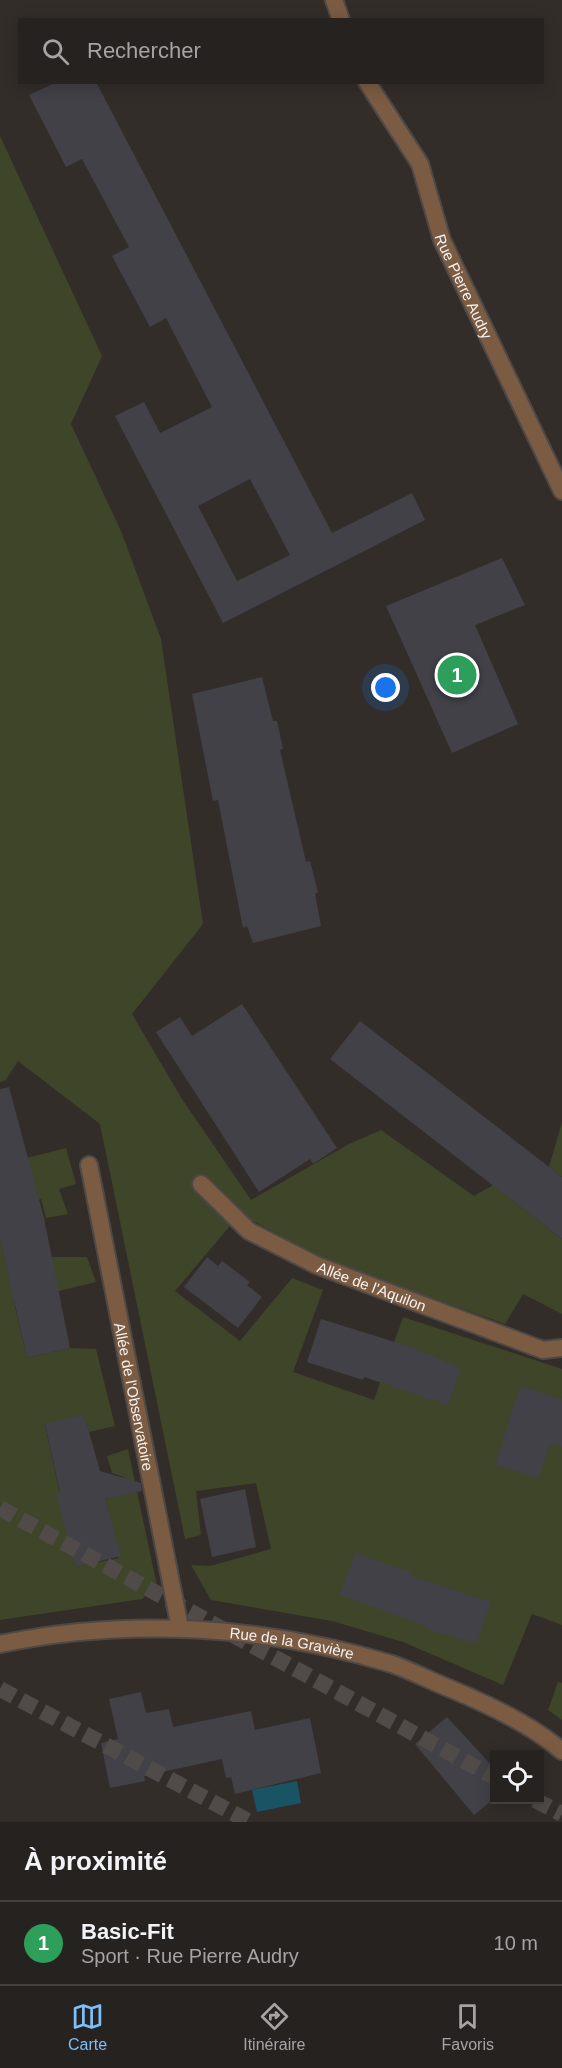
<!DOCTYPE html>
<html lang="fr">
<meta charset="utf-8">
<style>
:root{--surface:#262220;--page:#2e2a29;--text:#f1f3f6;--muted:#a4a4a5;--line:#423f3e;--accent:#7ebef9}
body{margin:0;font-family:Arial,sans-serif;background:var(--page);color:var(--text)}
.controls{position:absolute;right:18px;bottom:18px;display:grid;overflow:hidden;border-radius:0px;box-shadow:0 3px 15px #0003}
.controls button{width:54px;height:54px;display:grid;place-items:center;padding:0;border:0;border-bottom:2px solid var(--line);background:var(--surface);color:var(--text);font:30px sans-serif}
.you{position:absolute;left:386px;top:688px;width:21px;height:21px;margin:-15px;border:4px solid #fff;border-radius:50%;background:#1a73e8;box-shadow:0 0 0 9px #1a73e833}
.badge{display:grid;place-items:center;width:39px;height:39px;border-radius:50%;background:var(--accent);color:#fff;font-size:20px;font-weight:700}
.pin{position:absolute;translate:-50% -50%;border:3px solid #fff;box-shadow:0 2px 6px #0006}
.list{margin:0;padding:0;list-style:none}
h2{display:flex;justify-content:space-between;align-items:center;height:78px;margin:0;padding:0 24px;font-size:26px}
h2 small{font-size:20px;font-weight:400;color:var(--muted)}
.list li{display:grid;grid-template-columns:39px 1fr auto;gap:18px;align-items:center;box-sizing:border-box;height:84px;padding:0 24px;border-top:2px solid var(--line)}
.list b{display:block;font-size:22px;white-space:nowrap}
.list p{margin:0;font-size:20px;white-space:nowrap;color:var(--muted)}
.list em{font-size:20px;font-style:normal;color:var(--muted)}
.icon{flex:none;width:33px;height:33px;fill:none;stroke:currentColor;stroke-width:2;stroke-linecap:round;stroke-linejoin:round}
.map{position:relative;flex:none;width:562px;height:1822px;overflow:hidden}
.search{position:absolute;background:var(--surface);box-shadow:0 3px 15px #0003;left:18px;right:18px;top:18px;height:66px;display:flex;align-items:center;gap:15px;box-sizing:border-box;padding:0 21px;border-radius:0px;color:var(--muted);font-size:22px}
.sheet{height:162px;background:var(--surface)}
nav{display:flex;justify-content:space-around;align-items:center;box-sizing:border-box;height:84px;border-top:2px solid var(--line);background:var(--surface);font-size:16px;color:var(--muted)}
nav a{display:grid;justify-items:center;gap:3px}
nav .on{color:var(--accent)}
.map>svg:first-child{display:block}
.green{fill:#3f4528}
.water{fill:#195464}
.building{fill:#424148;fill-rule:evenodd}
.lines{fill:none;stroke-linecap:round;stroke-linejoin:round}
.trunk-tunnel{stroke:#504b48;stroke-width:16;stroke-dasharray:16 8;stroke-linecap:butt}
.minor-casing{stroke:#4e4946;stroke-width:20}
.tertiary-casing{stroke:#4e4946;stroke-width:20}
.minor{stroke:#7b5c42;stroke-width:16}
.tertiary{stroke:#7b5c42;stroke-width:16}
.labels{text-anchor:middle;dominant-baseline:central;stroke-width:4.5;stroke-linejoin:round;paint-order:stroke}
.street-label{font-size:15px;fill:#f6f2f0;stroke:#332d2a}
</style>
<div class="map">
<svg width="562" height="1822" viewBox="0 0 562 1822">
<rect width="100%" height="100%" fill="#332d2a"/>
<path class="green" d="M0,136L102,356L71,424L121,531L161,639L203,924L132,1014L182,1099L251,1200L349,1144L381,1130L474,1196L493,1185L562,1239V1314L523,1294L505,1324L327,1261L240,1214L175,1291L240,1341L292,1278L323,1290L293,1372L374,1400L403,1317L562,1369V1625L532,1614L503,1685L403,1642L332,1621L211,1600L191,1565L210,1566L271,1549L256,1483L196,1491L201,1535L185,1539L100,1124L18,1061L6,1080L0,1082Z
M562,1122V1177L549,1167Z
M66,1148L76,1184L59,1189L68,1214L46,1218L41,1199L0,1208V1165Z
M0,1238L7,1267L52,1257H87L96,1282L14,1302L27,1358L70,1348L96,1349L115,1426L89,1432L84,1414L45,1425L76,1567L119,1558L105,1499L129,1493L124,1477L112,1473L107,1456L128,1449L157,1586L142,1599L0,1620Z
M558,1682L562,1683V1720L548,1710Z"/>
<path class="water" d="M297,1781L301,1803L257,1812L252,1790Z"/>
<path class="building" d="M57,82H96L332,533L412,493L425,520L223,623L115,416L144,402L160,433L212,407L166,318L150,327L112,256L129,247L82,159L66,167L29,95ZM250,479L290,555L237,581L198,506Z
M502,558L525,605L475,625L518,724L452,753L386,606Z
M262,677L273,721H277L283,749L280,750L306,862L310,861L318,892L315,894L321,926L253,943L247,926L243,928L218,800L213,801L192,694Z
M242,1004L337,1148L313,1164L310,1159L259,1192L156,1032L180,1017L192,1036Z
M360,1021L562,1177V1239L330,1059Z
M9,1087L44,1218L70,1348L27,1358L0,1238V1089Z
M207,1257L218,1266L222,1261L250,1282L247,1285L262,1297L238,1328L184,1287Z
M321,1319L411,1347L461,1368L448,1405L364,1377L363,1380L307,1362Z
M520,1386L562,1399V1447L550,1443L539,1478L495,1465Z
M84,1414L100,1471L141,1483L142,1491L105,1499L121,1556L76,1567L56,1494L60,1492L45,1424Z
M245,1489L256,1547L212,1557L200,1499Z
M355,1553L411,1572L409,1575L491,1602L477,1644L425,1629L426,1626L340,1595Z
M141,1692L146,1713L169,1709L173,1727L251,1711L255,1730L310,1718L321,1773L235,1794L231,1777L226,1778L222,1759L144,1776L145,1781L110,1788L101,1743L118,1739L109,1699Z
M447,1717L495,1769V1798L474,1815L415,1744Z"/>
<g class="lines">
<path class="trunk-tunnel" d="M0,1508L494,1777
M0,1689L250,1822
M535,1800L562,1814"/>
<defs>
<g id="minor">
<path id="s1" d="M89,1165L180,1628"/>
<path id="s2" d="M201,1184L249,1231L316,1265L543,1350L562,1348"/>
<path id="s3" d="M0,1644C129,1617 266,1626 392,1664C412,1671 431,1681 451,1689C489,1705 530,1724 562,1751"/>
</g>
<g id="tertiary">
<path d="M334,0L341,20"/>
<path id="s4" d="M367,82L420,164L442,240L562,491"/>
</g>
</defs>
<use href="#minor" class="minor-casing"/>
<use href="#tertiary" class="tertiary-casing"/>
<use href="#minor" class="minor"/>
<use href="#tertiary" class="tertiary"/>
</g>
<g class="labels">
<g class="street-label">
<text stroke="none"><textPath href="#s4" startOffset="228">Rue Pierre Audry</textPath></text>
<text stroke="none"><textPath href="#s2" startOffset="202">Allée de l'Aquilon</textPath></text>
<text stroke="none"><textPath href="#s1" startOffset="236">Allée de l'Observatoire</textPath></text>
<text stroke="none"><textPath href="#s3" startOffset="294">Rue de la Gravière</textPath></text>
</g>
</g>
</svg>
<div class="controls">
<button><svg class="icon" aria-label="locate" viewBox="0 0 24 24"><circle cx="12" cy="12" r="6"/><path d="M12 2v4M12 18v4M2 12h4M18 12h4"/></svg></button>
</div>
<div class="you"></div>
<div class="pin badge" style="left:457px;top:675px;background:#2e9e5b">1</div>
<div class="search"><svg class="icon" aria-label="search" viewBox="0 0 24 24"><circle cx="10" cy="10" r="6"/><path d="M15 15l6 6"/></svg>Rechercher</div>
</div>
<section class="sheet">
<h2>À proximité<small></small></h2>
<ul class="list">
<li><span class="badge" style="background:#2e9e5b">1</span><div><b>Basic-Fit</b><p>Sport · Rue Pierre Audry</p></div><em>10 m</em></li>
</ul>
</section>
<nav>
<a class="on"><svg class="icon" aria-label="map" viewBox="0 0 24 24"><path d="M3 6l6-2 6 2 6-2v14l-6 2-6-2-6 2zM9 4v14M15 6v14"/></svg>Carte</a>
<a><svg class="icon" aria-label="directions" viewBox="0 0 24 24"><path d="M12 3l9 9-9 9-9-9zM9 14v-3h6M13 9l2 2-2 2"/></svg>Itinéraire</a>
<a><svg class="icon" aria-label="saved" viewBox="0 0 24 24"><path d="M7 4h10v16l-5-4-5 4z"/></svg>Favoris</a>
</nav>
